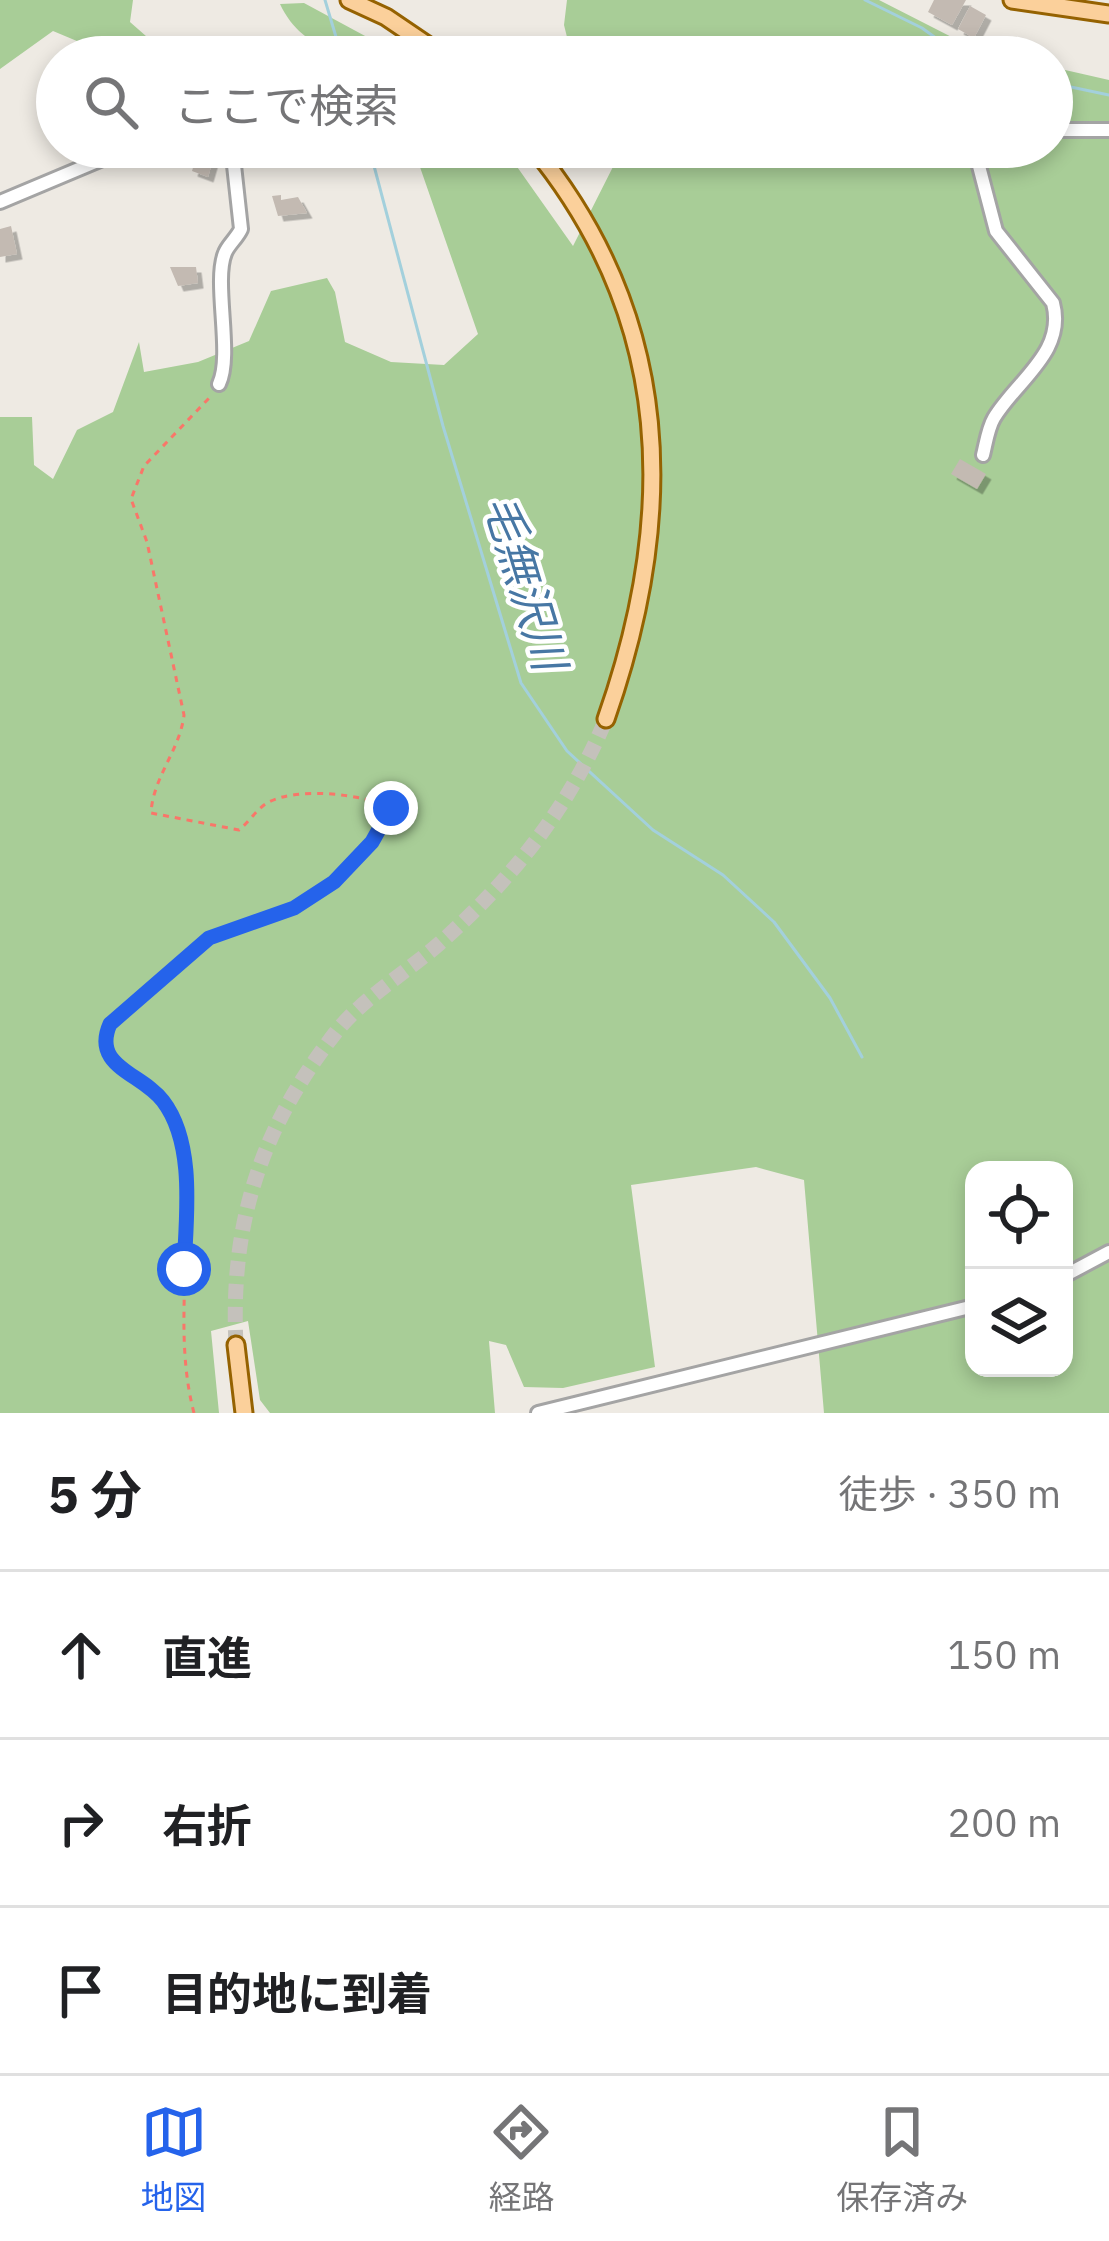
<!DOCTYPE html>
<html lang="ja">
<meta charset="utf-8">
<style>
:root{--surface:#fff;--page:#f2f2f2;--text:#202124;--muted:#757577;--line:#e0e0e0;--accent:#2563eb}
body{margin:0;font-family:"IBM Plex Sans","Noto Sans JP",sans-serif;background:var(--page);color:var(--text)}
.controls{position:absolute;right:36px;bottom:36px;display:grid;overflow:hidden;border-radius:24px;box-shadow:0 6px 18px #0003}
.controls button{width:108px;height:108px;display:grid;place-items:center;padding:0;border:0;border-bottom:3px solid var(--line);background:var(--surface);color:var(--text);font:60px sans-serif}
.stop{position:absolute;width:36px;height:36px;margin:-27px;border:9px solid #2563eb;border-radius:50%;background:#fff}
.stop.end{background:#2563eb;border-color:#fff;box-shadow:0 3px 12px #0008}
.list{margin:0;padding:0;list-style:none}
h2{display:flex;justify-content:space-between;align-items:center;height:156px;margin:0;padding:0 48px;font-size:51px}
h2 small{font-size:39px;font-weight:400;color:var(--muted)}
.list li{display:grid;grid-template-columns:78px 1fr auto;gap:36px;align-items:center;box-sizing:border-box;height:168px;padding:0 48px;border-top:3px solid var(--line)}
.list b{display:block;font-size:45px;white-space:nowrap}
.list em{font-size:39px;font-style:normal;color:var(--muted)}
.icon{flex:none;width:66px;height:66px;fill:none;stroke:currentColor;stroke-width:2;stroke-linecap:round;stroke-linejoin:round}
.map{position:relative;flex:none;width:1109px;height:1413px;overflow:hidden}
.search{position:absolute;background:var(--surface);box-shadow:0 6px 18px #0003;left:36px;right:36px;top:36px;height:132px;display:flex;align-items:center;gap:30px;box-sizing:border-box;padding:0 42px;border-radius:66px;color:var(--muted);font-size:45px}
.sheet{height:660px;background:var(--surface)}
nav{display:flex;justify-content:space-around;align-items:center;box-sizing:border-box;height:168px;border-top:3px solid var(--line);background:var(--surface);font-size:33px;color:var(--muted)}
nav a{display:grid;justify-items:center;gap:6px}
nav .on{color:var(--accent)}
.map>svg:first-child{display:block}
.forest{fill:#a8cd97;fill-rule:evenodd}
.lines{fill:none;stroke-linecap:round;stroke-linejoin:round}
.stream{stroke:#a3d0dc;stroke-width:3}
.building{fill:#c3bab2;filter:url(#shadow)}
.major-tunnel{stroke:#c4c1bb;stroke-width:15;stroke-dasharray:15 8;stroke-linecap:butt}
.minor-casing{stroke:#a4a4a4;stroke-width:18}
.major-casing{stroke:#956201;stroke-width:21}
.path{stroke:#f97669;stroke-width:3;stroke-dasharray:6 6;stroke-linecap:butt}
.minor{stroke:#fff;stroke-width:12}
.major{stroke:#fbd09b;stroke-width:15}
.route{stroke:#2563eb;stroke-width:15}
.labels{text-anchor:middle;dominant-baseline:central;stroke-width:9;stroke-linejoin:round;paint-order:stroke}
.water-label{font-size:45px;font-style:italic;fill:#4777a4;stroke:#fff}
</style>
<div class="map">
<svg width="1109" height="1413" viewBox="0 0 1109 1413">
<defs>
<filter id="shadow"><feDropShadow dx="5.5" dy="5.5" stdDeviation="0" flood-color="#0004"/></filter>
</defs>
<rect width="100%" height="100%" fill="#eeeae3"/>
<path class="forest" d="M0,0H133L130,22L163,51L162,57H115L53,31L0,69Z
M567,0H879L979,51L1005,57H874L852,43L800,38L632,57H572L564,25Z
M304,3L404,57C353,57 304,55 280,4Z
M1052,67L1109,80V1413H824L804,1180L756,1167L631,1185L655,1367L563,1388L524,1387L506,1345L489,1341L495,1413H270L260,1400L248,1321L211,1331L219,1413H0V417H32L34,465L53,479L77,430L113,412L139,342L144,372L198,362L249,341L271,291L327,278L335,292L345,342L391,362L444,365L478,334L413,147H503L573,246L622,149L1052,147ZM974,1170H1064V1368H974Z"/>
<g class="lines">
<path class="stream" d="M325,0L342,57
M865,0L922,28L962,57
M1052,83L1109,95
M369,147L443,426L521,683L567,751L653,830L723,875L774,922L830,998L862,1057"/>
</g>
<path class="building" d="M934,0H966L952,25L928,12Z
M970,6L986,15L974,38L958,29Z
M198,151L215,153L208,177L192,171Z
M281,195V200L298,197L307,213L278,216L272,196Z
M11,226L17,254L0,257V229Z
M170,267H196L198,283L178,286Z
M960,459L986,474L977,489L951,474Z"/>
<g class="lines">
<path class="major-tunnel" d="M236,1345C230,1224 260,1129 336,1032C363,998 407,972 440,943C512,879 569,808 606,719"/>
<defs>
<path id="minor" d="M1052,130H1109
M974,147L996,231L1053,303C1066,352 1017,380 994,418C988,428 986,443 983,455
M0,202L131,147
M219,384C233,355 213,282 225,253C228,245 237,238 241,229L232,147
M1064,1276L1109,1252
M538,1413L974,1306"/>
<path id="major" d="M349,0L386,17L445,57
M1012,0L1109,14
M533,147C675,320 677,517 606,719
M236,1345L244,1413"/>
</defs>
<use href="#minor" class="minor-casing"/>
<use href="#major" class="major-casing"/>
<path class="path" d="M194,1413C169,1318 202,1220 174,1126C162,1086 100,1070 105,1034L120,1011L209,938L294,909L334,882L372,841L391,808C363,794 297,786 267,803C257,809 249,822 239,830L151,813C153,777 180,750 184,715L147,542L131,499L144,466L211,396"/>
<use href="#minor" class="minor"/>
<use href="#major" class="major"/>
</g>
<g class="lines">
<path class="route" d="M184,1269C186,1219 196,1144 163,1101C142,1073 91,1067 110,1024L209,938L294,908L334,882L372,842L391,808"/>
</g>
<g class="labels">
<g class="water-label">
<text transform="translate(526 582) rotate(73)">毛無沢川</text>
</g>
</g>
</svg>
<div class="controls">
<button><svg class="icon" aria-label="locate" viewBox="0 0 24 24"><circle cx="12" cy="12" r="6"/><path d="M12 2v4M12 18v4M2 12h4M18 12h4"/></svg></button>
<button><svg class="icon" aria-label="layers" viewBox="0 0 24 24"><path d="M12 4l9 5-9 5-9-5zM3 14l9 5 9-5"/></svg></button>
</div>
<div class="stop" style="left:184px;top:1269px"></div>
<div class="stop end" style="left:391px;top:808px"></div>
<div class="search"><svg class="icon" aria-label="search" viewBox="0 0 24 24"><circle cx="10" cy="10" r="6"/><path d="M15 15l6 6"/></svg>ここで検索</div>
</div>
<section class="sheet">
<h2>5 分<small>徒歩 · 350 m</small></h2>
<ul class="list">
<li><svg class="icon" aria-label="ahead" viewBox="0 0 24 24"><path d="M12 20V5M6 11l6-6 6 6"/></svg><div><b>直進</b></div><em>150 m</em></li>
<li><svg class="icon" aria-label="right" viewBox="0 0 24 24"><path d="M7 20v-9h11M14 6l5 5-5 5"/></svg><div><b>右折</b></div><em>200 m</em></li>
<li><svg class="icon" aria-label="arrive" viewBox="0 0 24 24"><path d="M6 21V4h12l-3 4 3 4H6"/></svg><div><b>目的地に到着</b></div></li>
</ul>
</section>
<nav>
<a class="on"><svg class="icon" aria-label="map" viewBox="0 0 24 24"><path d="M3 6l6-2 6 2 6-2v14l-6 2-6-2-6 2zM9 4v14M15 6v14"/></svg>地図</a>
<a><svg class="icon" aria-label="directions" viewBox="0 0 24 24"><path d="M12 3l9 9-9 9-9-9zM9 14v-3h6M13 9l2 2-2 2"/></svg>経路</a>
<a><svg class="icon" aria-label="saved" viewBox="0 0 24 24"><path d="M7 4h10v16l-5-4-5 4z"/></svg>保存済み</a>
</nav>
